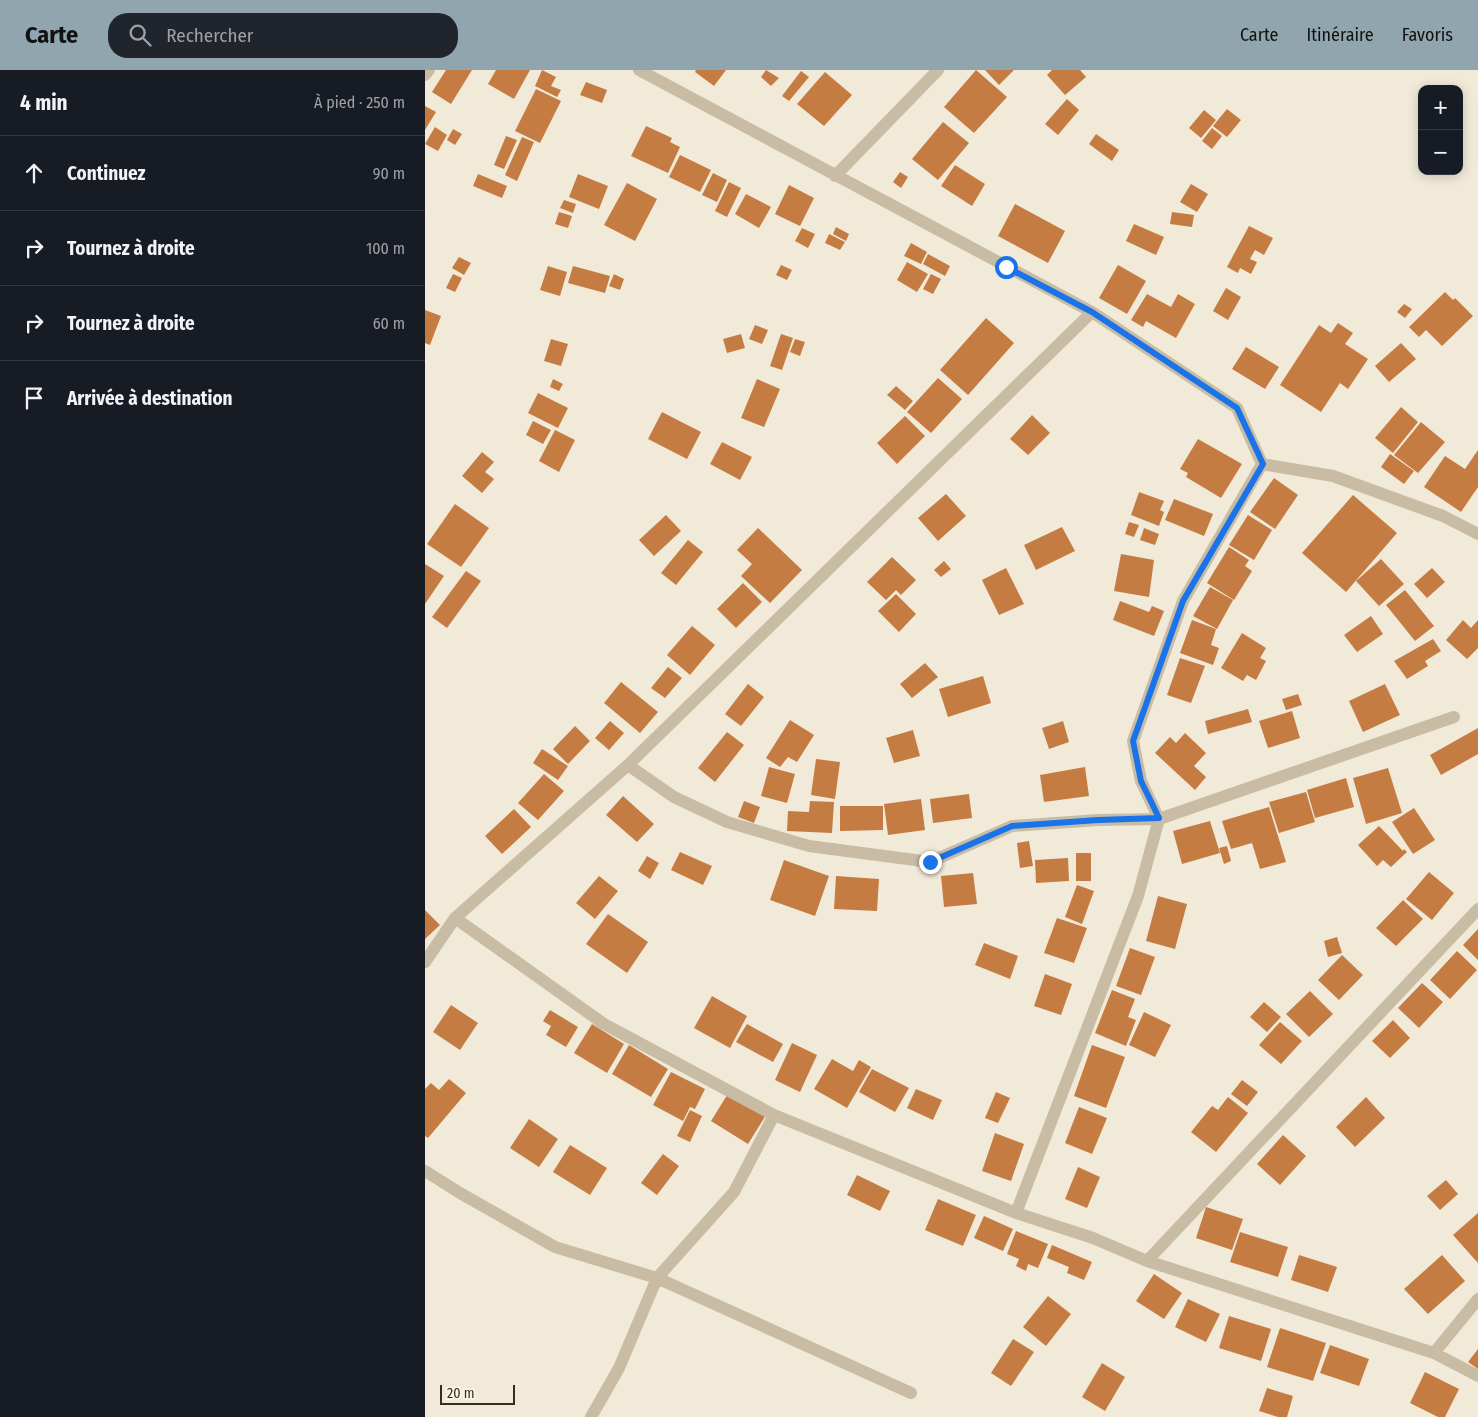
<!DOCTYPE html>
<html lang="fr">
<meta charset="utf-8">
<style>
:root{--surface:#171b24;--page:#20242c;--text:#f1f3f6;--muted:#9ea1a6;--line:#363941;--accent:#91a5ae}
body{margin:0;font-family:"Fira Sans Condensed",sans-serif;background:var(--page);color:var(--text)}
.controls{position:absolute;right:15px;top:15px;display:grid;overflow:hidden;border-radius:10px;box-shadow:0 2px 12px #0003}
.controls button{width:45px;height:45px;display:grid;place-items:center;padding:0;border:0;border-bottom:1px solid var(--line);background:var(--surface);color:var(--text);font:25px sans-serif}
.scale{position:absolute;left:15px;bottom:12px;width:75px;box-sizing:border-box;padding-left:5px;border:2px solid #342d26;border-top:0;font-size:14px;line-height:18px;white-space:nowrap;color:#342d26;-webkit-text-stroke:4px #f9f3e4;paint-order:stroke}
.stop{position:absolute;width:15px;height:15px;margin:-11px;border:4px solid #1a73e8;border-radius:50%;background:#fff}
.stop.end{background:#1a73e8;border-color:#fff;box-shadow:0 1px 5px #0008}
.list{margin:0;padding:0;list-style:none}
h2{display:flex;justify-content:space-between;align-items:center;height:65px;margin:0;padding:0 20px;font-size:21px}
h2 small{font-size:16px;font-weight:400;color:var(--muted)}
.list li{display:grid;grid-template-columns:32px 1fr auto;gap:15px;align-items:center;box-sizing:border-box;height:75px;padding:0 20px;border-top:1px solid var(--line)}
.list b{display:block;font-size:19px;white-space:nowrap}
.list em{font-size:16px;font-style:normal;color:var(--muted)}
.icon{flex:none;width:28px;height:28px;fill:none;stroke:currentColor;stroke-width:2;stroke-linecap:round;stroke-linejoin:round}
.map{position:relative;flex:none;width:1053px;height:1347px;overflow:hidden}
header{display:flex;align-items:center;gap:30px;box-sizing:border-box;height:70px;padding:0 25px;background:var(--accent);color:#111}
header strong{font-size:24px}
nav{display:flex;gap:28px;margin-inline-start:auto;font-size:18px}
.search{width:350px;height:45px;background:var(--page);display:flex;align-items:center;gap:12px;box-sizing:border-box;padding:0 18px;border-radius:20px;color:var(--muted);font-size:19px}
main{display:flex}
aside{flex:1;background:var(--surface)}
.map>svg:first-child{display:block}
.building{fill:#c57c42}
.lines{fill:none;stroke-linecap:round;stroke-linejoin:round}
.minor{stroke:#c8bca5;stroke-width:12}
.route{stroke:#1a73e8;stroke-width:6}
</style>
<header>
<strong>Carte</strong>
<div class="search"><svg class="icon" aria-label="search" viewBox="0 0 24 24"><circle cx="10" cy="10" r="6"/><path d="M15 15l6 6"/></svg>Rechercher</div>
<nav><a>Carte</a><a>Itinéraire</a><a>Favoris</a></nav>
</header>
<main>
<aside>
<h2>4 min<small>À pied · 250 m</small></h2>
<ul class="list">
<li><svg class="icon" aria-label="ahead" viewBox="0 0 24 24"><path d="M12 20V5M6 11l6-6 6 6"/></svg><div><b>Continuez</b></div><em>90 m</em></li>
<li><svg class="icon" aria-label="right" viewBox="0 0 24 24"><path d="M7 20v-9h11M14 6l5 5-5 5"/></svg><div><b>Tournez à droite</b></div><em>100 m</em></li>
<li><svg class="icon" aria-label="right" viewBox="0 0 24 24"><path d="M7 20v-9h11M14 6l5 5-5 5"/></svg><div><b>Tournez à droite</b></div><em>60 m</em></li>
<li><svg class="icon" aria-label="arrive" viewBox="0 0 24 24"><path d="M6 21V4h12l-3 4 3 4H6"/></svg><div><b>Arrivée à destination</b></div></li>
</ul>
</aside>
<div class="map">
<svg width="1053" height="1347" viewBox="0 0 1053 1347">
<rect width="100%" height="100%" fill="#f1ead8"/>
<path class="building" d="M21,0H47L26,34L7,22Z
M71,0H105L89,29L63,14Z
M117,0L131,7L126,16L136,20L132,27L110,16Z
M271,0H301L289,16L270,2Z
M341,0L354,8L346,16L336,7Z
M551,0L582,27L549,63L519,37Z
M560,0H589L574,15Z
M627,0H655L661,7L640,25L622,5Z
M376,1L384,7L364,31L357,26Z
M400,2L427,25L399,56L372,34Z
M161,12L182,20L177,33L155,25Z
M111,19L136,31L115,73L90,61Z
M642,29L654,40L633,65L620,54Z
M0,36L11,42L0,60Z
M802,39L816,50L802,67L788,56Z
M779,40L791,50L776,68L764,58Z
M518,52L544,73L513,110L487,89Z
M221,56L247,68L245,72L255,77L243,103L206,86Z
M10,57L22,65L13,81L0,74Z
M787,58L797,66L787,79L777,71Z
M28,59L37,64L30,75L22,70Z
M671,64L694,80L687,91L664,74Z
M81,66L92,70L79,99L69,95Z
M97,67L109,72L92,111L80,105Z
M255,85L286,100L275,122L244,107Z
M530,95L560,114L547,136L516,116Z
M475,102L483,107L476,118L468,112Z
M288,103L302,110L292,132L277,125Z
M53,104L82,116L77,128L48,116Z
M153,104L183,116L174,139L144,127Z
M304,112L316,118L302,147L290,141Z
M202,113L232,129L210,171L179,155Z
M766,114L783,124L772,142L755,132Z
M364,115L389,128L375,156L350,144Z
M321,124L346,137L334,158L310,144Z
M139,130L151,134L148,143L135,138Z
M590,134L640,161L623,193L573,166Z
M134,142L147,146L143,158L130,154Z
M747,142L769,145L767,157L745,154Z
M709,154L739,167L731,185L701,171Z
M824,156L848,168L839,185L830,180L825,189L832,192L826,204L815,198L813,203L802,197Z
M411,157L424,164L421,171L408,164Z
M377,158L390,164L383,178L370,171Z
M404,164L420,172L415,180L400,173Z
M486,173L502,182L496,194L479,186Z
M503,184L525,196L520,206L498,194Z
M34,187L46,193L39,205L27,198Z
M482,192L503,204L492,222L472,210Z
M356,195L367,200L362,210L351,205Z
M693,195L721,211L702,244L674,228Z
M123,196L142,202L135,226L115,220Z
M148,196L185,206L180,223L143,213Z
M28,204L37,208L30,222L21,218Z
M189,204L199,209L195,220L184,216Z
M506,204L516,209L508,224L498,219Z
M801,218L816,227L803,250L788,241Z
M1020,222L1028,230L1030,228L1048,246L1017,276L1001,260L994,267L984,257Z
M722,224L746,237L753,224L770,234L751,268L721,251L718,257L706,250Z
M979,234L987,239L980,248L972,242Z
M0,240L16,246L5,275L0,273Z
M561,248L589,273L543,325L515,300Z
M913,253L928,263L920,274L943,289L923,319L915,313L896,342L855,315L894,255L906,263Z
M330,255L343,260L337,274L324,269Z
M316,264L320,278L302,283L298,269Z
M356,264L368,268L357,300L345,296Z
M126,269L143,274L136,296L119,291Z
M370,269L380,272L375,286L365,282Z
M976,273L991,289L964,312L950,296Z
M821,277L854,297L840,319L807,299Z
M513,308L537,329L506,363L482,342Z
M128,309L138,314L134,321L125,317Z
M332,309L355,319L339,357L316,348Z
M471,316L488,331L480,340L462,325Z
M113,323L143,338L133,358L103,343Z
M976,337L993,352L968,383L950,368Z
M237,342L276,362L262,389L223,369Z
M607,345L625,363L603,385L585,369Z
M480,346L500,366L472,394L452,373Z
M108,351L126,360L118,374L101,365Z
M996,352L1020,372L993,403L969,385Z
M130,360L150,370L134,402L114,391Z
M773,369L817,394L796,428L761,407L763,403L755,399Z
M297,372L327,387L315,410L285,394Z
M1053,380V417L1036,442L999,417L1020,386L1040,399Z
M57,382L69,392L60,402L69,409L57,423L37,406Z
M965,384L989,401L979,414L956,397Z
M849,408L873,425L850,459L825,442Z
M714,422L739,431L735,440L739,442L734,456L706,445Z
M521,424L541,446L513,471L493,448Z
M928,425L972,463L921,522L877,483Z
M749,429L788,444L779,466L740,450Z
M30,434L64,458L36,497L2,474Z
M241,445L256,461L229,486L214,470Z
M823,445L847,460L829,490L804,475Z
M704,452L714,455L709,467L700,464Z
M637,457L650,481L611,500L599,475Z
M333,458L377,500L345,533L316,506L327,494L312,480Z
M719,458L734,464L730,475L715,470Z
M263,470L278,482L251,515L236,503Z
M804,477L824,490L820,496L827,501L809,530L782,513Z
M696,484L729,490L724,527L689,521Z
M467,487L491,510L476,525L471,520L461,530L442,512Z
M956,489L979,514L954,536L931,511Z
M519,491L526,499L516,507L509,500Z
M0,494L19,506L0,534Z
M581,498L599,534L574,545L557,510Z
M1007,498L1020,512L1002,528L989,514Z
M41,501L56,511L22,558L7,547Z
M318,513L337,532L311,558L292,539Z
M785,517L808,530L792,559L768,546Z
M980,520L1009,556L990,571L961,535Z
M471,524L491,544L474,562L453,541Z
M695,531L724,542L727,536L739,541L729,566L688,550Z
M946,546L958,564L932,582L919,565Z
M767,550L791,559L786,575L794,578L788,595L755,583Z
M1038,550L1046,558L1053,550V578L1042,589L1021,570Z
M267,556L290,575L265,605L242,585Z
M817,563L841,578L835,588L841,591L831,610L822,605L818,611L796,598Z
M1008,569L1016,581L1000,591L1003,596L982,609L969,591Z
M755,588L780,596L766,633L742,625Z
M500,593L513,607L487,628L475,614Z
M243,597L257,608L240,628L226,618Z
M558,606L566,633L523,647L514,619Z
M196,612L233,642L215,663L179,633Z
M323,614L339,627L316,656L300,644Z
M960,614L975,645L938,662L924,631Z
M873,624L877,635L861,640L857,629Z
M823,639L827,652L783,664L780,651Z
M867,641L875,668L843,678L834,651Z
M365,650L389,665L372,692L363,687L355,697L341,688Z
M185,651L199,663L184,680L170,668Z
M638,651L644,672L624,679L617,658Z
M150,656L165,671L143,694L128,679Z
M1053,658V684L1016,705L1005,685Z
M488,660L495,686L469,693L461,668Z
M302,662L319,675L290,712L273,698Z
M760,663L781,683L769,696L781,707L770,720L730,683L745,667L751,673Z
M117,679L143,696L133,710L108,693Z
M391,689L415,692L410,729L386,725Z
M344,697L370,704L362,733L336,726Z
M660,697L664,726L619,732L615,705Z
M963,698L977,743L941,754L928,708Z
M119,704L139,721L113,750L93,733Z
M921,708L929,737L890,748L882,720Z
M881,722L890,752L854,763L844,732Z
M544,724L547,748L508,753L505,729Z
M198,726L229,754L212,772L181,745Z
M496,729L500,760L463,765L459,734Z
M319,731L335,737L329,753L313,747Z
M385,731L409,732L407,763L362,761L363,741L384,742Z
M415,736H458V760L415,761Z
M844,737L861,792L835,799L827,773L806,779L797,751Z
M989,738L1010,770L988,784L967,752Z
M89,739L106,757L77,784L60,766Z
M785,751L795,783L757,794L748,761Z
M954,756L978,781L979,779L982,782L966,797L958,790L952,796L933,775Z
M604,771L608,796L595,798L592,773Z
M802,776L806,791L799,794L794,778Z
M255,782L287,796L278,815L246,800Z
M651,783H666V811H651Z
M222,786L234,793L225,809L213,801Z
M643,788L644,811L611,813L610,790Z
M359,790L404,806L390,846L345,830Z
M1004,802L1029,823L1007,850L981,829Z
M548,803L552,834L519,837L516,806Z
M174,806L193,821L170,849L151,833Z
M411,806L454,809L452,841L409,839Z
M652,815L669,821L657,854L640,847Z
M733,826L762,834L750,879L721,871Z
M978,830L998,849L971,876L951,858Z
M0,840L15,855L0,869Z
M183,844L223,872L202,903L161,874Z
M632,848L662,858L649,893L619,883Z
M1053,859V890L1038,875Z
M912,867L917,883L903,887L899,871Z
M559,873L593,886L585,909L550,895Z
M705,878L730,887L716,925L691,916Z
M1032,881L1052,900L1025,929L1005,910Z
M917,885L938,905L914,930L893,910Z
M620,904L647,914L636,945L609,936Z
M997,913L1018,932L994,958L973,938Z
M687,920L710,929L703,947L711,950L701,976L670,963Z
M885,921L908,944L884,967L861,944Z
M287,926L322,946L305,978L269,958Z
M839,932L856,947L842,962L825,947Z
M26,935L53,953L35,980L8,962Z
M125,940L153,957L141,977L121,965L126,956L118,951Z
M719,942L746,955L730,987L704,975Z
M968,950L985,968L965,988L947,971Z
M855,952L877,971L856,994L834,975Z
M167,954L199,974L182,1003L149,983Z
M322,954L358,974L348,992L311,972Z
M367,973L392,985L375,1022L350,1010Z
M204,975L243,999L226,1027L187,1004Z
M667,975L700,987L681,1038L649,1026Z
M407,989L428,1001L434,990L446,997L422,1038L389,1019Z
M447,999L484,1018L470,1042L434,1022Z
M246,1002L280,1019L270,1039L265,1037L258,1051L228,1035Z
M24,1009L41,1023L3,1068L0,1066V1019L6,1013L14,1020Z
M817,1010L833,1022L822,1036L806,1024Z
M491,1019L517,1030L508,1050L482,1038Z
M304,1022L341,1045L323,1074L286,1051Z
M571,1022L585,1028L573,1053L560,1048Z
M803,1027L823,1043L791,1082L766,1062L787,1036L793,1040Z
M941,1027L960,1048L930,1077L911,1057Z
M654,1037L682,1048L667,1084L640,1073Z
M265,1040L277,1046L265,1072L252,1066Z
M104,1049L133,1069L114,1097L85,1078Z
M570,1063L599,1074L586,1111L557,1101Z
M858,1065L881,1086L855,1115L832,1094Z
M145,1075L182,1098L165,1125L128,1102Z
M238,1084L254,1096L232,1125L216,1113Z
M653,1097L675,1107L662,1138L640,1129Z
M432,1105L465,1121L455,1141L422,1125Z
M1021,1110L1033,1124L1015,1140L1002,1126Z
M513,1129L551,1145L538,1176L500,1160Z
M781,1137L818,1149L807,1180L771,1168Z
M1053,1143V1193L1028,1165Z
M559,1146L588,1159L578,1181L549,1168Z
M591,1161L623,1174L613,1198L603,1194L601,1201L591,1196L594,1189L582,1184Z
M815,1162L863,1177L853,1207L805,1192Z
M627,1175L667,1192L659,1210L642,1203L644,1197L622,1188Z
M874,1185L912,1197L903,1222L866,1210Z
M1017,1185L1040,1211L1003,1244L979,1219Z
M729,1204L757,1223L739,1249L711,1231Z
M623,1226L646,1244L621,1276L598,1257Z
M763,1229L795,1244L781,1272L750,1257Z
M804,1246L846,1259L836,1291L794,1278Z
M855,1258L901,1273L888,1311L842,1297Z
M588,1269L609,1282L586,1316L566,1303Z
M905,1275L944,1289L934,1316L895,1303Z
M1053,1279V1299L1043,1292Z
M677,1293L700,1307L680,1341L657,1327Z
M1000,1302L1034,1319L1020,1347H1013L985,1333Z
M842,1318L868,1326L862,1347H853L834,1341Z"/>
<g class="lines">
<path class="minor" d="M214,0L667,242L812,338L837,394L908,406L1018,446L1053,464
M0,5L4,0
M410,106L513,0
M203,695L249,727L302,752L384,776L505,792L587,756L673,750L734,749L1029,647
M30,848L179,954L349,1045L591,1143L668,1168L722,1191L1009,1283L1053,1306
M0,892L30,848L203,695L667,242
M0,1101L35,1123L130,1177L232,1208L486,1323
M591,1143L713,826L734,749L716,711L708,671L758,531L837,394
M722,1191L1053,839
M1009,1283L1053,1229
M166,1347L194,1298L232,1208L309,1122L349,1045"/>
</g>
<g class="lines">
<path class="route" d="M505,792L587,756L673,750L734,748L716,711L708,671L758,531L838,394L812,338L667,242L581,197"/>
</g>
</svg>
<div class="controls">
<button>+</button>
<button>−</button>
</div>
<div class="scale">20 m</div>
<div class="stop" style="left:581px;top:197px"></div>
<div class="stop end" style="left:505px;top:792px"></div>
</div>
</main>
